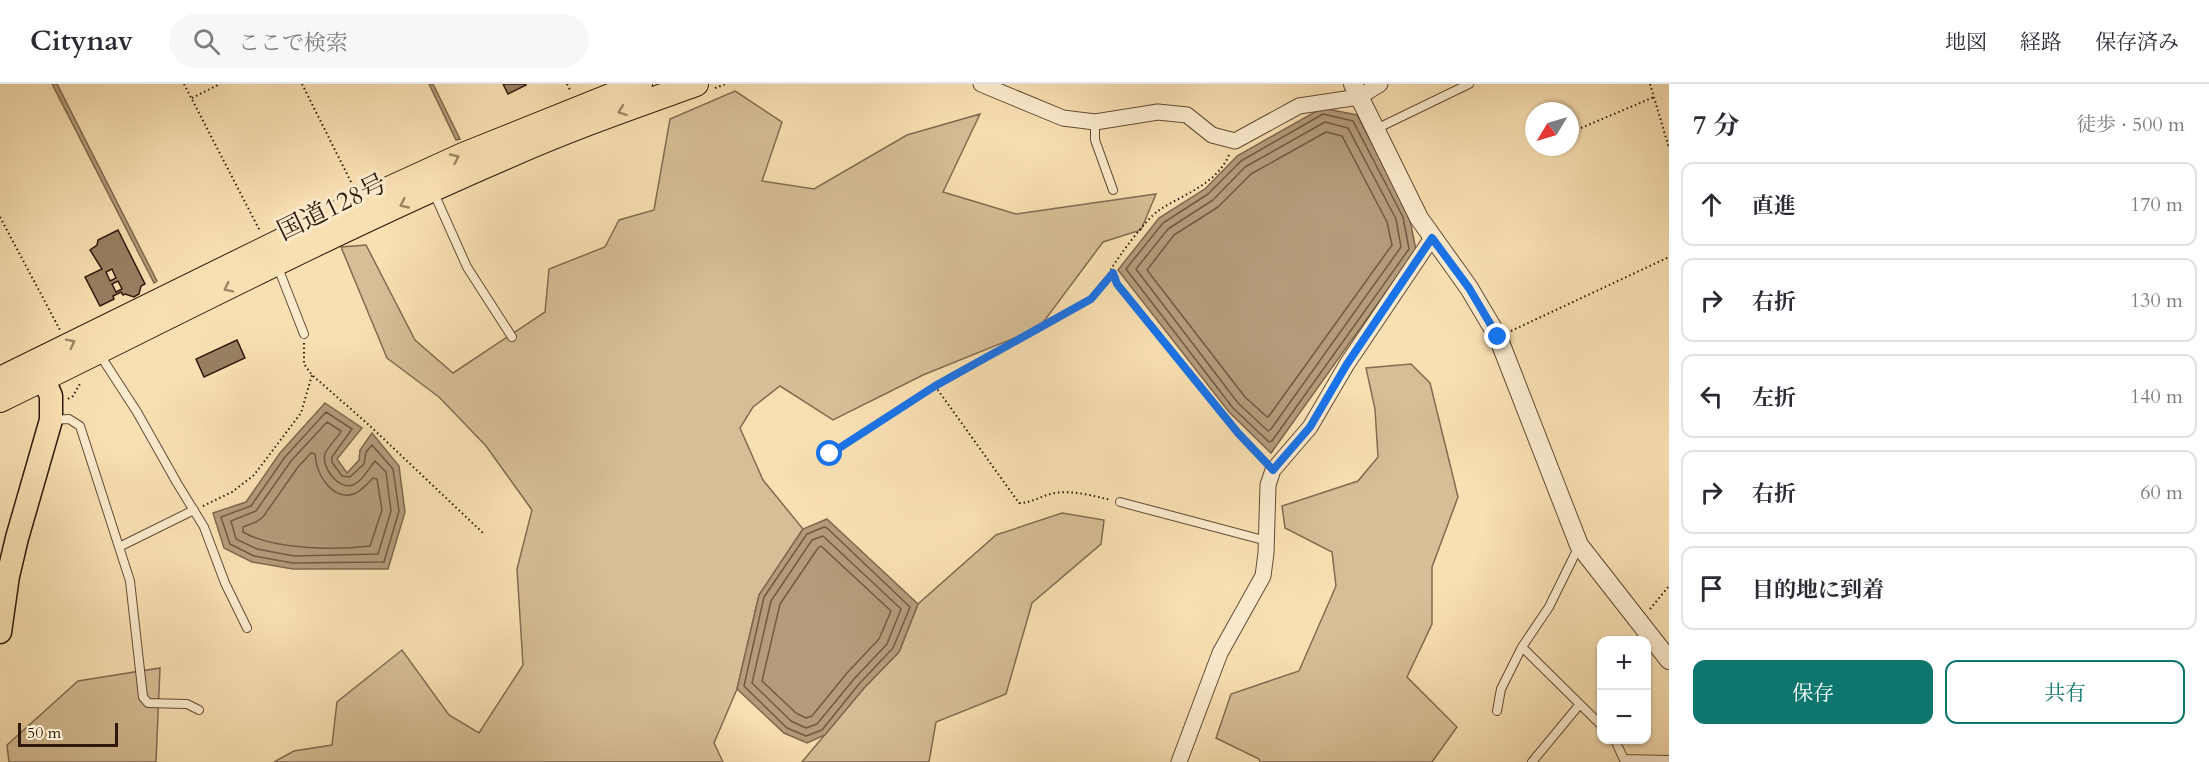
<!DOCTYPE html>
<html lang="ja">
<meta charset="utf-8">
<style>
:root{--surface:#fff;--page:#f7f7f7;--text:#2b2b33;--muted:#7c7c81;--line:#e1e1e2;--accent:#0f766e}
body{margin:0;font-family:Cardo,"Noto Serif JP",serif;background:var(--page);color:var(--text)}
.controls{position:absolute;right:18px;bottom:18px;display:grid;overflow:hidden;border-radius:12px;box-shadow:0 2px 4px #0004}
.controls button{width:54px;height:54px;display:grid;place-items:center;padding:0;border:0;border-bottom:2px solid var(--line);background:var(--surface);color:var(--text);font:30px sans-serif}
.compass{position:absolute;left:1525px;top:18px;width:54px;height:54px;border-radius:50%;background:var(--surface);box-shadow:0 2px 4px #0004;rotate:232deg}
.scale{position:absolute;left:18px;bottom:15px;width:100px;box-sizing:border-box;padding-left:6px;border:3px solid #2f190c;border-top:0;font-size:16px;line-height:21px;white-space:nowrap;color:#2f190c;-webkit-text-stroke:4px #fbebcd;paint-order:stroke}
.stop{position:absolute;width:18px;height:18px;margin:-14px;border:4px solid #1a73e8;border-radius:50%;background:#fff}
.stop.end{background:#1a73e8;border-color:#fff;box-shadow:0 2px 6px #0008}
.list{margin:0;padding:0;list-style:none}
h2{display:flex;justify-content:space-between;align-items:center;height:78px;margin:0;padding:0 24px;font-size:26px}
h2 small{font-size:20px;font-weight:400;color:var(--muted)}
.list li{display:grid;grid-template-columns:39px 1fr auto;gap:18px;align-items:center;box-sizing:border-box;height:84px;margin:0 12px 12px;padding:0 12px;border:2px solid var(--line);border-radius:12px}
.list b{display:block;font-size:22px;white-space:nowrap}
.list em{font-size:20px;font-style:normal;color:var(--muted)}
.actions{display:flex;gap:12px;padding:18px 24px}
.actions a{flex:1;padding:14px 0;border:2px solid var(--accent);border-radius:12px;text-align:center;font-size:21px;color:var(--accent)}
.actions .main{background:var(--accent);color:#fff}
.icon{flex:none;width:33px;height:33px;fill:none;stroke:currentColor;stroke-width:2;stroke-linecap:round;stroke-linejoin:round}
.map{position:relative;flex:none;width:1669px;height:678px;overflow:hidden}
header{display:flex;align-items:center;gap:36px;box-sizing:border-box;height:84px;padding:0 30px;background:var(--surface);border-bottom:2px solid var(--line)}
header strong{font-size:28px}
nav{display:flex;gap:33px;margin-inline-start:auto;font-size:21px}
.search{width:420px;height:54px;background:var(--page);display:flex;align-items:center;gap:15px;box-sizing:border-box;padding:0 21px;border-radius:33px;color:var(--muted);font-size:22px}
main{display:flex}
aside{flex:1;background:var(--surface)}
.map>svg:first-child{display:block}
.green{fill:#d7be96;stroke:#836c51;stroke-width:1.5}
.water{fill:#b49c7a;stroke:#7f684e;stroke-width:1.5}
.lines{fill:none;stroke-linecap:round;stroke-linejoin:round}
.shore{stroke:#725a43;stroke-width:1.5}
.building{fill:#988062;stroke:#2f190c;stroke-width:1.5;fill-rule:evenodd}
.service-casing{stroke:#624b36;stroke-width:10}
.minor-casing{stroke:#624b36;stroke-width:17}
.tertiary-casing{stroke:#624b36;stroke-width:20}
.primary-casing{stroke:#2f190c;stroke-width:25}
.trunk-casing{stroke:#2f190c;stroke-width:26}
.path{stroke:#2f190c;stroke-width:2;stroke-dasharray:1.5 3;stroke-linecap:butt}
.service{stroke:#fbebcd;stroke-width:8}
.minor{stroke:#fbebcd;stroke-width:15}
.tertiary{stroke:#fbebcd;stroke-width:18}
.primary{stroke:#f9e0b2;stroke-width:22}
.trunk{stroke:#f9e0b2;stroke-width:24}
.oneway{stroke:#9e8667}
.route{stroke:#1a73e8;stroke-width:8}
.labels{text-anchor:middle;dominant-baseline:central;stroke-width:6;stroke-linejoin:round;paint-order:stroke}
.street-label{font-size:26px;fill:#2f190c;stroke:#fbebcd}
</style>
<header>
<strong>Citynav</strong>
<div class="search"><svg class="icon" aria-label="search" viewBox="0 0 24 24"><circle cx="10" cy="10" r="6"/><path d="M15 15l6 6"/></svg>ここで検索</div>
<nav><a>地図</a><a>経路</a><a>保存済み</a></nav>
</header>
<main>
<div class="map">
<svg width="1669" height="678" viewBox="0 0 1669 678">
<rect width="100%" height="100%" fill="#f9e0b2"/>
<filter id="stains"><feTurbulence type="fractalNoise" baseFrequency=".00333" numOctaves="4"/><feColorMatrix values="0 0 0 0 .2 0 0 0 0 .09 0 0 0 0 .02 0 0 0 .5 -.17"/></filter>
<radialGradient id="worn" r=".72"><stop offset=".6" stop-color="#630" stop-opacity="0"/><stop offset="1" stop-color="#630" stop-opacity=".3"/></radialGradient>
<path class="green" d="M735,7L782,38L762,97L814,105L907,51L980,30L943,108L1016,130L1156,110L1141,146L1103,158L1039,244L923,291L833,336L780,302L753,323L740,344L763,396L803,445L759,511L737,605L714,659L723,678H274L294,667L332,661L337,618L402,566L449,631L479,649L523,581L517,485L532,426L486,362L439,313L387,274L341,163L366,161L415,256L453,289L545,228L549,185L605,163L619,136L654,126L670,35Z
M1411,280L1430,299L1458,413L1432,483V540L1407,593L1457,643L1432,678H1260L1259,675L1216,654L1231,610L1299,587L1336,502L1332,468L1285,444L1282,422L1358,397L1378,373L1375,325L1366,284Z
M1062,429L1104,436L1101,460L1032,519L1006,610L936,638L929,678H802L864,604L899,568L918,520L996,451Z
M160,584L156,678H9L7,661L78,597Z"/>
<path class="water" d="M52,0H57L157,197L154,199Z
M429,0H433L460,55L456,56Z
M1322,24L1357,31L1409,131L1416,166L1271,369L1229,328L1118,186L1159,134L1205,105L1237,72Z
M325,319L362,344L337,375L347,389L359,376L360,366L372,349L399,382L405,428L388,485H293L252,478L224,464L213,429L246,418L280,369Z
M827,435L918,520L899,568L864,604L825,651L807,659L784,649L737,605L759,511L803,445Z"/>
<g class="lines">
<path class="shore" d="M1323,30L1353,37L1403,133L1409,165L1272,357L1269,358L1233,324L1126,185L1163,139L1208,110L1241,77Z
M1325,38L1348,44L1396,135L1401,163L1271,345L1268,347L1238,319L1136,185L1168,145L1213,116L1245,83Z
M1326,48L1342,52L1387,138L1392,161L1269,332L1267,333L1245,313L1147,186L1174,151L1218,123L1251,90Z
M326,328L352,345L332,373V378L342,392L350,393L364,380L366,368L372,361L393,385L399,427L384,478L293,479L254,472L230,460L221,433L251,422L285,373Z
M327,338L341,347C337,355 328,362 325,370C321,383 338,406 353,401C363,397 369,384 375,377L386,388L391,427L378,470L294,472L257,465L236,455L231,437L256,427L291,377Z
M311,369L315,370C316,389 331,417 354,410C362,407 367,400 373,394L377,395L382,426L370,462C335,466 274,466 243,448V443L256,438L263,433L298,383Z
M824,443L827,444L910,523L893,564L859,600L822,646L806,652L787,644L744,602L764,513L807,450Z
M823,452L901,525L887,560L854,595L817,640L806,644L791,637L752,599L771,517L812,456Z
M821,462L891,527L879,555L847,589L812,632L806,634L796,629L762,597L780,520L818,464Z"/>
</g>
<path class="building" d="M503,0H526V1L508,10Z
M118,146L145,200L141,202L139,210L134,213L125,210L123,211L121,208L113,212L114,215L100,222L85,193L102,185L90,166L97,161L98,156ZM112,185L116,194L110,197L106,188ZM118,197L122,205L116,208L112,200Z
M237,256L245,274L204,293L196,275Z"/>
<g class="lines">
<defs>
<path id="service" d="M1095,38V56L1113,106
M1376,45L1469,0
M433,107L467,183L512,253
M277,181L304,250
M100,271L137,328L177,399L204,443L225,499L247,544
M52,336L69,335L80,342L130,497L143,613L148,619L187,620L199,626
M1120,418L1267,457
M119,463L194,426
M1522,563L1602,642
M1497,627L1501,605L1522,563L1549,523L1579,462
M1615,656L1625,678
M1624,675L1669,676
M1532,678L1580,620"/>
<path id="minor" d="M981,0L1063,34L1095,38L1158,28L1187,31L1212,51L1235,57L1299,22L1359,13L1380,0
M1179,678L1220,569L1263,492L1266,469L1268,401L1273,386L1310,343L1347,280L1432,154"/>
<path id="tertiary" d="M1353,0L1419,134L1469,204L1498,253L1579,461L1669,576"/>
<path id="primary" d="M0,548L8,492L17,454L51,336V312L37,279"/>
<path id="trunk" d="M0,295L360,118L463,71L640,0
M0,316C168,234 334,147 506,73C568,45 632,23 696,0"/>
</defs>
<use href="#service" class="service-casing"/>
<use href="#minor" class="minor-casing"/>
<use href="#tertiary" class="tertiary-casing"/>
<use href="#primary" class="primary-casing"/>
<use href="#trunk" class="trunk-casing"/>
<path class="path" d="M184,0L260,147
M302,0L353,102
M567,0L571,8
M1650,0L1669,64
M715,4L726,0
M192,14L220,0
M1581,44L1654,13
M1229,71C1216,101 1183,110 1158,127C1146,135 1119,172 1111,185L1117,200L1238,349L1262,375
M0,133L60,246
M1511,247L1669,173
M304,259V280L312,291L369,341L483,449
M935,302L1019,419C1033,419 1042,411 1055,409C1074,406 1093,412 1111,416
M68,315L73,312L81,298
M829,370L935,302L1091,215L1113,189
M203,422L232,408L254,391L301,329L312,291
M1650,525L1669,502"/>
<use href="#service" class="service"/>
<use href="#minor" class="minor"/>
<use href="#tertiary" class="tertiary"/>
<use href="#primary" class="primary"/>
<use href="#trunk" class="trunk"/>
</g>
<defs><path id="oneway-chevron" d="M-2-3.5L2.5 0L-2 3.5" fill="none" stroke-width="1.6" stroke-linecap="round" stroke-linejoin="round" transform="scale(1.5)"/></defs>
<g class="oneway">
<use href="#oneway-chevron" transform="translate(622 27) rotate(160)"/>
<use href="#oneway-chevron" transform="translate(455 74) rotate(-25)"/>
<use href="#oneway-chevron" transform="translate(404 120) rotate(155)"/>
<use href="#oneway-chevron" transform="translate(228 204) rotate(154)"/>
<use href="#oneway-chevron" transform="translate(71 259) rotate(-27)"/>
</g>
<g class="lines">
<path class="route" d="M830,370L935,302L1091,215L1113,189L1117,200L1238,349L1273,386L1310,343L1347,280L1432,154L1469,204L1498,253"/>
</g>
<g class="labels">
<g class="street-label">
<text transform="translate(332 123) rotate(-26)">国道128号</text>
</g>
</g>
<rect width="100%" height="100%" filter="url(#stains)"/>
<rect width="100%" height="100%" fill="url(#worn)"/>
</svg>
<div class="controls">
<button>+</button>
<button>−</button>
</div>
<svg class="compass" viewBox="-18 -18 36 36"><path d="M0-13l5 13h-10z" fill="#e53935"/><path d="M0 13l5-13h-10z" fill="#7c7c81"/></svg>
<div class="scale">50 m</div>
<div class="stop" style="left:830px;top:370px"></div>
<div class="stop end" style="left:1498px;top:253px"></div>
</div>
<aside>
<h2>7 分<small>徒歩 · 500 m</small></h2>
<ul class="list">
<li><svg class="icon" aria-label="ahead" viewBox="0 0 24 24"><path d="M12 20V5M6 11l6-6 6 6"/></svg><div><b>直進</b></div><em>170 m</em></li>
<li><svg class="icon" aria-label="right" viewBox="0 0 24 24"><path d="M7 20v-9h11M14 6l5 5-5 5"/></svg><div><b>右折</b></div><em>130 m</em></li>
<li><svg class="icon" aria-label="left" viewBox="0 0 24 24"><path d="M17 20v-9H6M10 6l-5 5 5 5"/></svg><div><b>左折</b></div><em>140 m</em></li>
<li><svg class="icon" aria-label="right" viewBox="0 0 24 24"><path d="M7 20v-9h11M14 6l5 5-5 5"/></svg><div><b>右折</b></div><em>60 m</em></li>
<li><svg class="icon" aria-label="arrive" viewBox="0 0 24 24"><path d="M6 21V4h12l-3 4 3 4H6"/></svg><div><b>目的地に到着</b></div></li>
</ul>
<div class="actions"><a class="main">保存</a><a>共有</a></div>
</aside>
</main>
